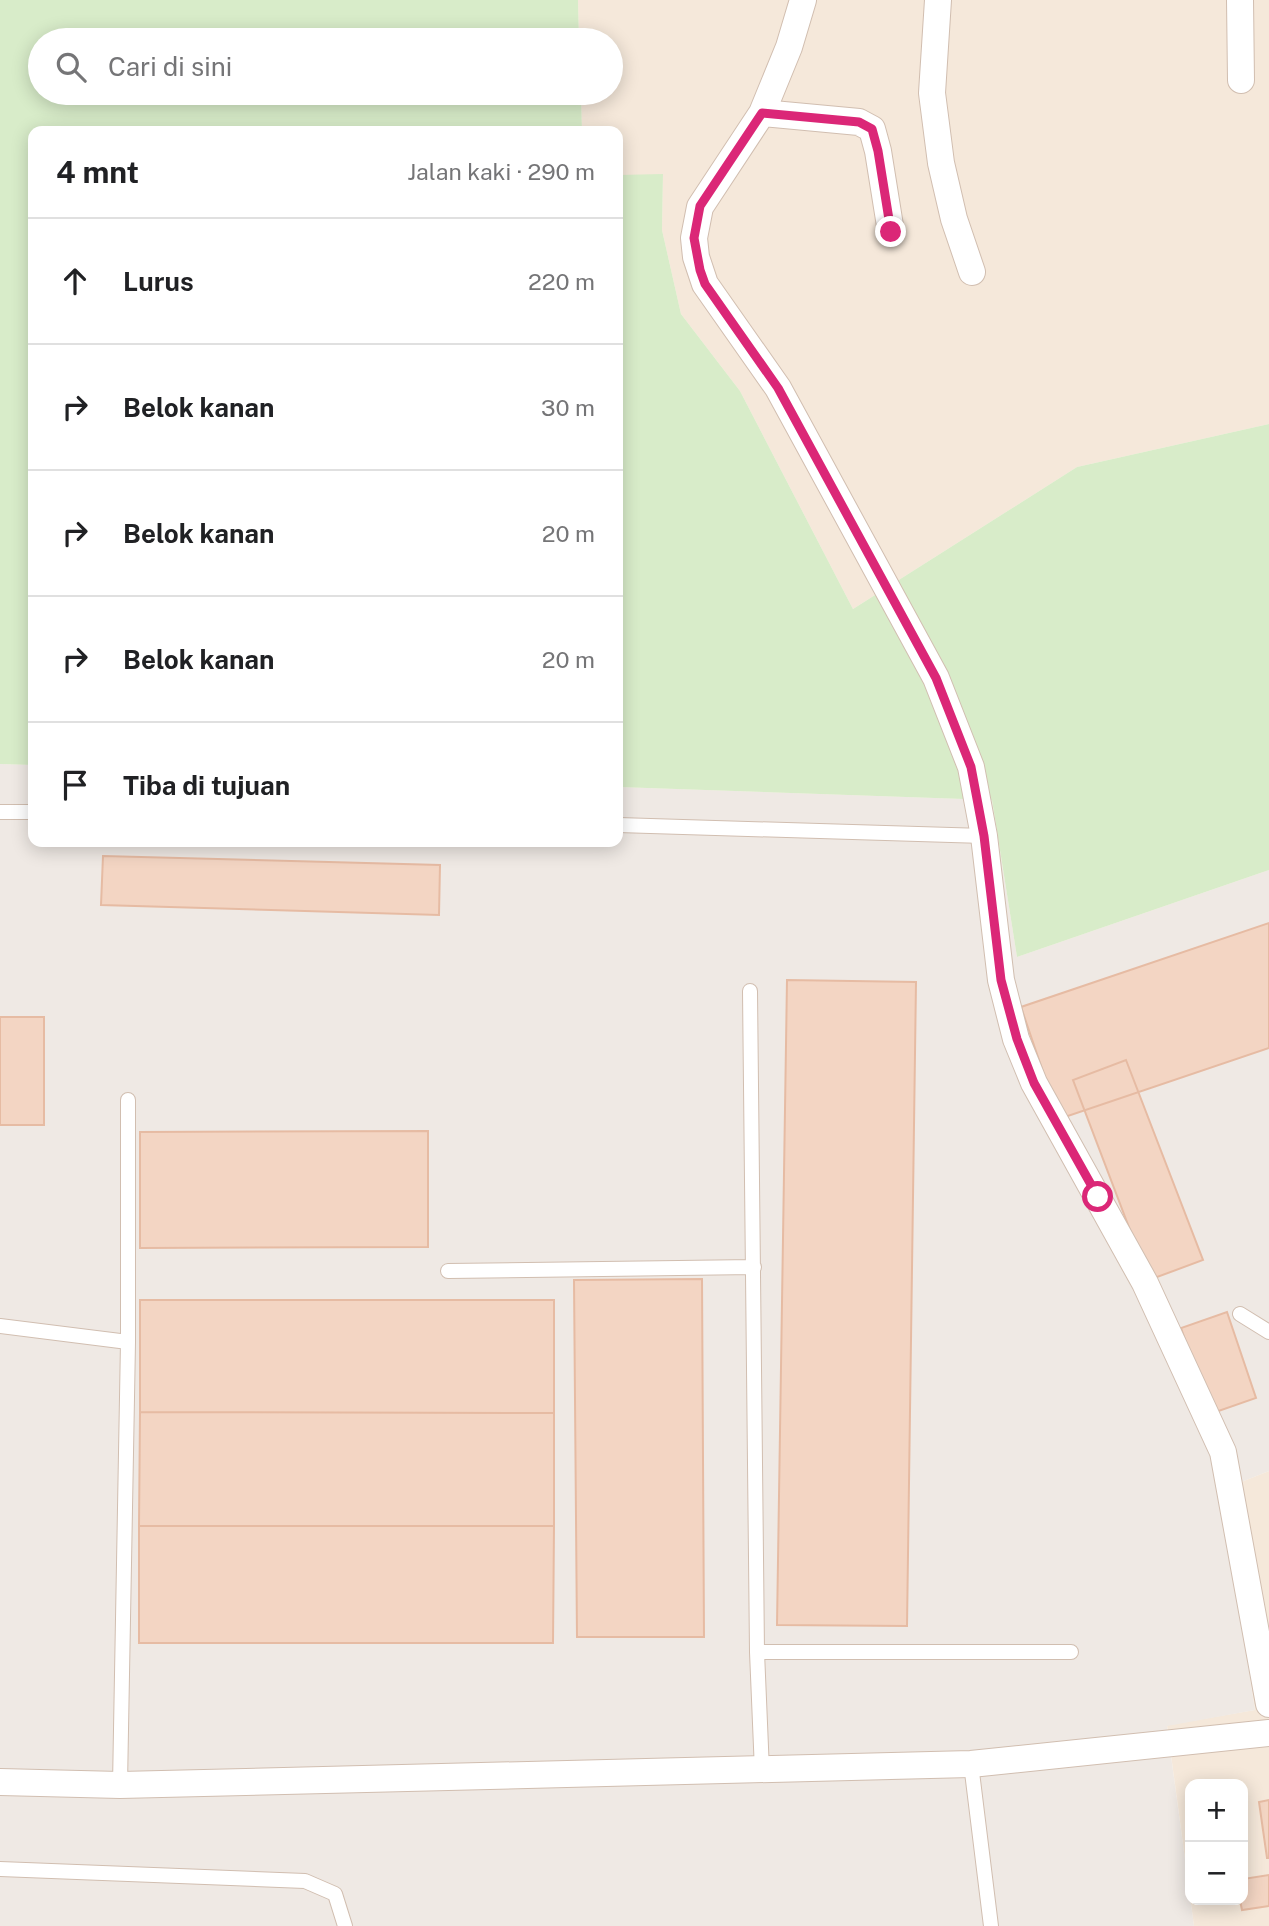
<!DOCTYPE html>
<html lang="id">
<meta charset="utf-8">
<style>
:root{--surface:#fff;--page:#f6f6f6;--text:#202124;--muted:#757577;--line:#e0e0e0}
body{margin:0;font-family:"Public Sans",sans-serif;background:var(--page);color:var(--text)}
.controls{position:absolute;right:21px;bottom:21px;display:grid;overflow:hidden;border-radius:14px;box-shadow:0 4px 18px #0003}
.controls button{width:63px;height:63px;display:grid;place-items:center;padding:0;border:0;border-bottom:2px solid var(--line);background:var(--surface);color:var(--text);font:35px sans-serif}
.stop{position:absolute;width:21px;height:21px;margin:-16px;border:5px solid #db2777;border-radius:50%;background:#fff}
.stop.end{background:#db2777;border-color:#fff;box-shadow:0 2px 7px #0008}
.list{margin:0;padding:0;list-style:none}
h2{display:flex;justify-content:space-between;align-items:center;height:91px;margin:0;padding:0 28px;font-size:30px}
h2 small{font-size:23px;font-weight:400;color:var(--muted)}
.list li{display:grid;grid-template-columns:46px 1fr auto;gap:21px;align-items:center;box-sizing:border-box;height:126px;padding:0 28px;border-top:2px solid var(--line)}
.list b{display:block;font-size:26px;white-space:nowrap}
.list em{font-size:23px;font-style:normal;color:var(--muted)}
.icon{flex:none;width:38px;height:38px;fill:none;stroke:currentColor;stroke-width:2;stroke-linecap:round;stroke-linejoin:round}
.map{position:relative;flex:none;width:1269px;height:1926px;overflow:hidden}
.search{position:absolute;background:var(--surface);box-shadow:0 4px 18px #0003;left:28px;top:28px;width:595px;height:77px;display:flex;align-items:center;gap:18px;box-sizing:border-box;padding:0 24px;border-radius:38px;color:var(--muted);font-size:26px}
.panel{position:absolute;background:var(--surface);box-shadow:0 4px 18px #0003;left:28px;top:126px;width:595px;height:721px;border-radius:14px}
.map>svg:first-child{display:block}
.residential{fill:#f5e8da;fill-rule:evenodd}
.industrial{fill:#efe9e4}
.green{fill:#d8ecc9}
.building{fill:#f3d5c3;stroke:#e6bba3;stroke-width:2}
.lines{fill:none;stroke-linecap:round;stroke-linejoin:round}
.service-casing{stroke:#d1beb0;stroke-width:16}
.minor-casing{stroke:#d1beb0;stroke-width:28}
.service{stroke:#fff;stroke-width:14}
.minor{stroke:#fff;stroke-width:26}
.route{stroke:#db2777;stroke-width:9}
</style>
<div class="map">
<svg width="1269" height="1926" viewBox="0 0 1269 1926">
<rect width="100%" height="100%" fill="#fdf6ec"/>
<path class="residential" d="M578,0H1269V424L1077,467L853,609L740,391L681,314L662,230L663,175H618V131H582L581,93H611V40H579Z
M1269,1471V1926H1194L1167,1725L1255,1710L1221,1490ZM1190,1784H1243V1900H1190Z"/>
<path class="industrial" d="M0,764L33,765V842H618V787L992,800L1017,957L1269,870V1471L1221,1490L1255,1710L1167,1726L1194,1926H0Z"/>
<path class="green" d="M0,0H578L579,40H40V93H581L582,131H33V765L0,764Z
M663,174L662,230L681,314L740,391L853,609L1077,467L1269,424V870L1017,957L992,800L618,787V175Z"/>
<path class="building" d="M103,856L440,865L439,915L101,905Z
M1269,923V1048L1059,1119L1021,1007Z
M787,980L916,982L907,1626L777,1625Z
M0,1017H44V1125H0Z
M1126,1060L1203,1260L1149,1280L1073,1080Z
M428,1131V1247L140,1248V1132Z
M702,1279L704,1637H577L574,1280Z
M140,1300H554V1413L140,1412Z
M1227,1312L1256,1398L1210,1414L1181,1328Z
M140,1412L554,1413V1526H139Z
M139,1526H554L553,1643H139Z
M1269,1800V1858H1267L1259,1802Z
M1269,1875V1906L1242,1910L1240,1900H1243V1879Z"/>
<g class="lines">
<defs>
<path id="service" d="M0,812H33
M618,825L984,836
M750,991L757,1652L762,1771
M448,1271L754,1267
M1240,1314L1269,1332
M0,1326L128,1342
M757,1652H1071
M971,1764L991,1926
M120,1785L128,1342V1100
M0,1869L305,1881L335,1894L345,1926"/>
<path id="minor" d="M803,0L789,47L762,113L700,207L694,238L696,257L705,284L778,388L936,678L971,767L984,836L1001,980L1016,1039L1034,1083L1145,1283L1223,1452L1269,1704
M938,0L932,93L941,163L954,219L972,272
M1240,0L1241,80
M762,113L859,122L872,129L878,151L891,232
M0,1782L120,1785L971,1764L1269,1733"/>
</defs>
<use href="#service" class="service-casing"/>
<use href="#minor" class="minor-casing"/>
<use href="#service" class="service"/>
<use href="#minor" class="minor"/>
</g>
<g class="lines">
<path class="route" d="M891,232L878,151L872,129L859,122L762,113L700,206L694,238L700,270L705,284L778,388L936,678L971,767L984,836L1001,980L1017,1039L1034,1083L1098,1197"/>
</g>
</svg>
<div class="controls">
<button>+</button>
<button>−</button>
</div>
<div class="stop" style="left:1098px;top:1197px"></div>
<div class="stop end" style="left:891px;top:232px"></div>
<div class="search"><svg class="icon" aria-label="search" viewBox="0 0 24 24"><circle cx="10" cy="10" r="6"/><path d="M15 15l6 6"/></svg>Cari di sini</div>
<section class="panel">
<h2>4 mnt<small>Jalan kaki · 290 m</small></h2>
<ul class="list">
<li><svg class="icon" aria-label="ahead" viewBox="0 0 24 24"><path d="M12 20V5M6 11l6-6 6 6"/></svg><div><b>Lurus</b></div><em>220 m</em></li>
<li><svg class="icon" aria-label="right" viewBox="0 0 24 24"><path d="M7 20v-9h11M14 6l5 5-5 5"/></svg><div><b>Belok kanan</b></div><em>30 m</em></li>
<li><svg class="icon" aria-label="right" viewBox="0 0 24 24"><path d="M7 20v-9h11M14 6l5 5-5 5"/></svg><div><b>Belok kanan</b></div><em>20 m</em></li>
<li><svg class="icon" aria-label="right" viewBox="0 0 24 24"><path d="M7 20v-9h11M14 6l5 5-5 5"/></svg><div><b>Belok kanan</b></div><em>20 m</em></li>
<li><svg class="icon" aria-label="arrive" viewBox="0 0 24 24"><path d="M6 21V4h12l-3 4 3 4H6"/></svg><div><b>Tiba di tujuan</b></div></li>
</ul>
</section>
</div>
